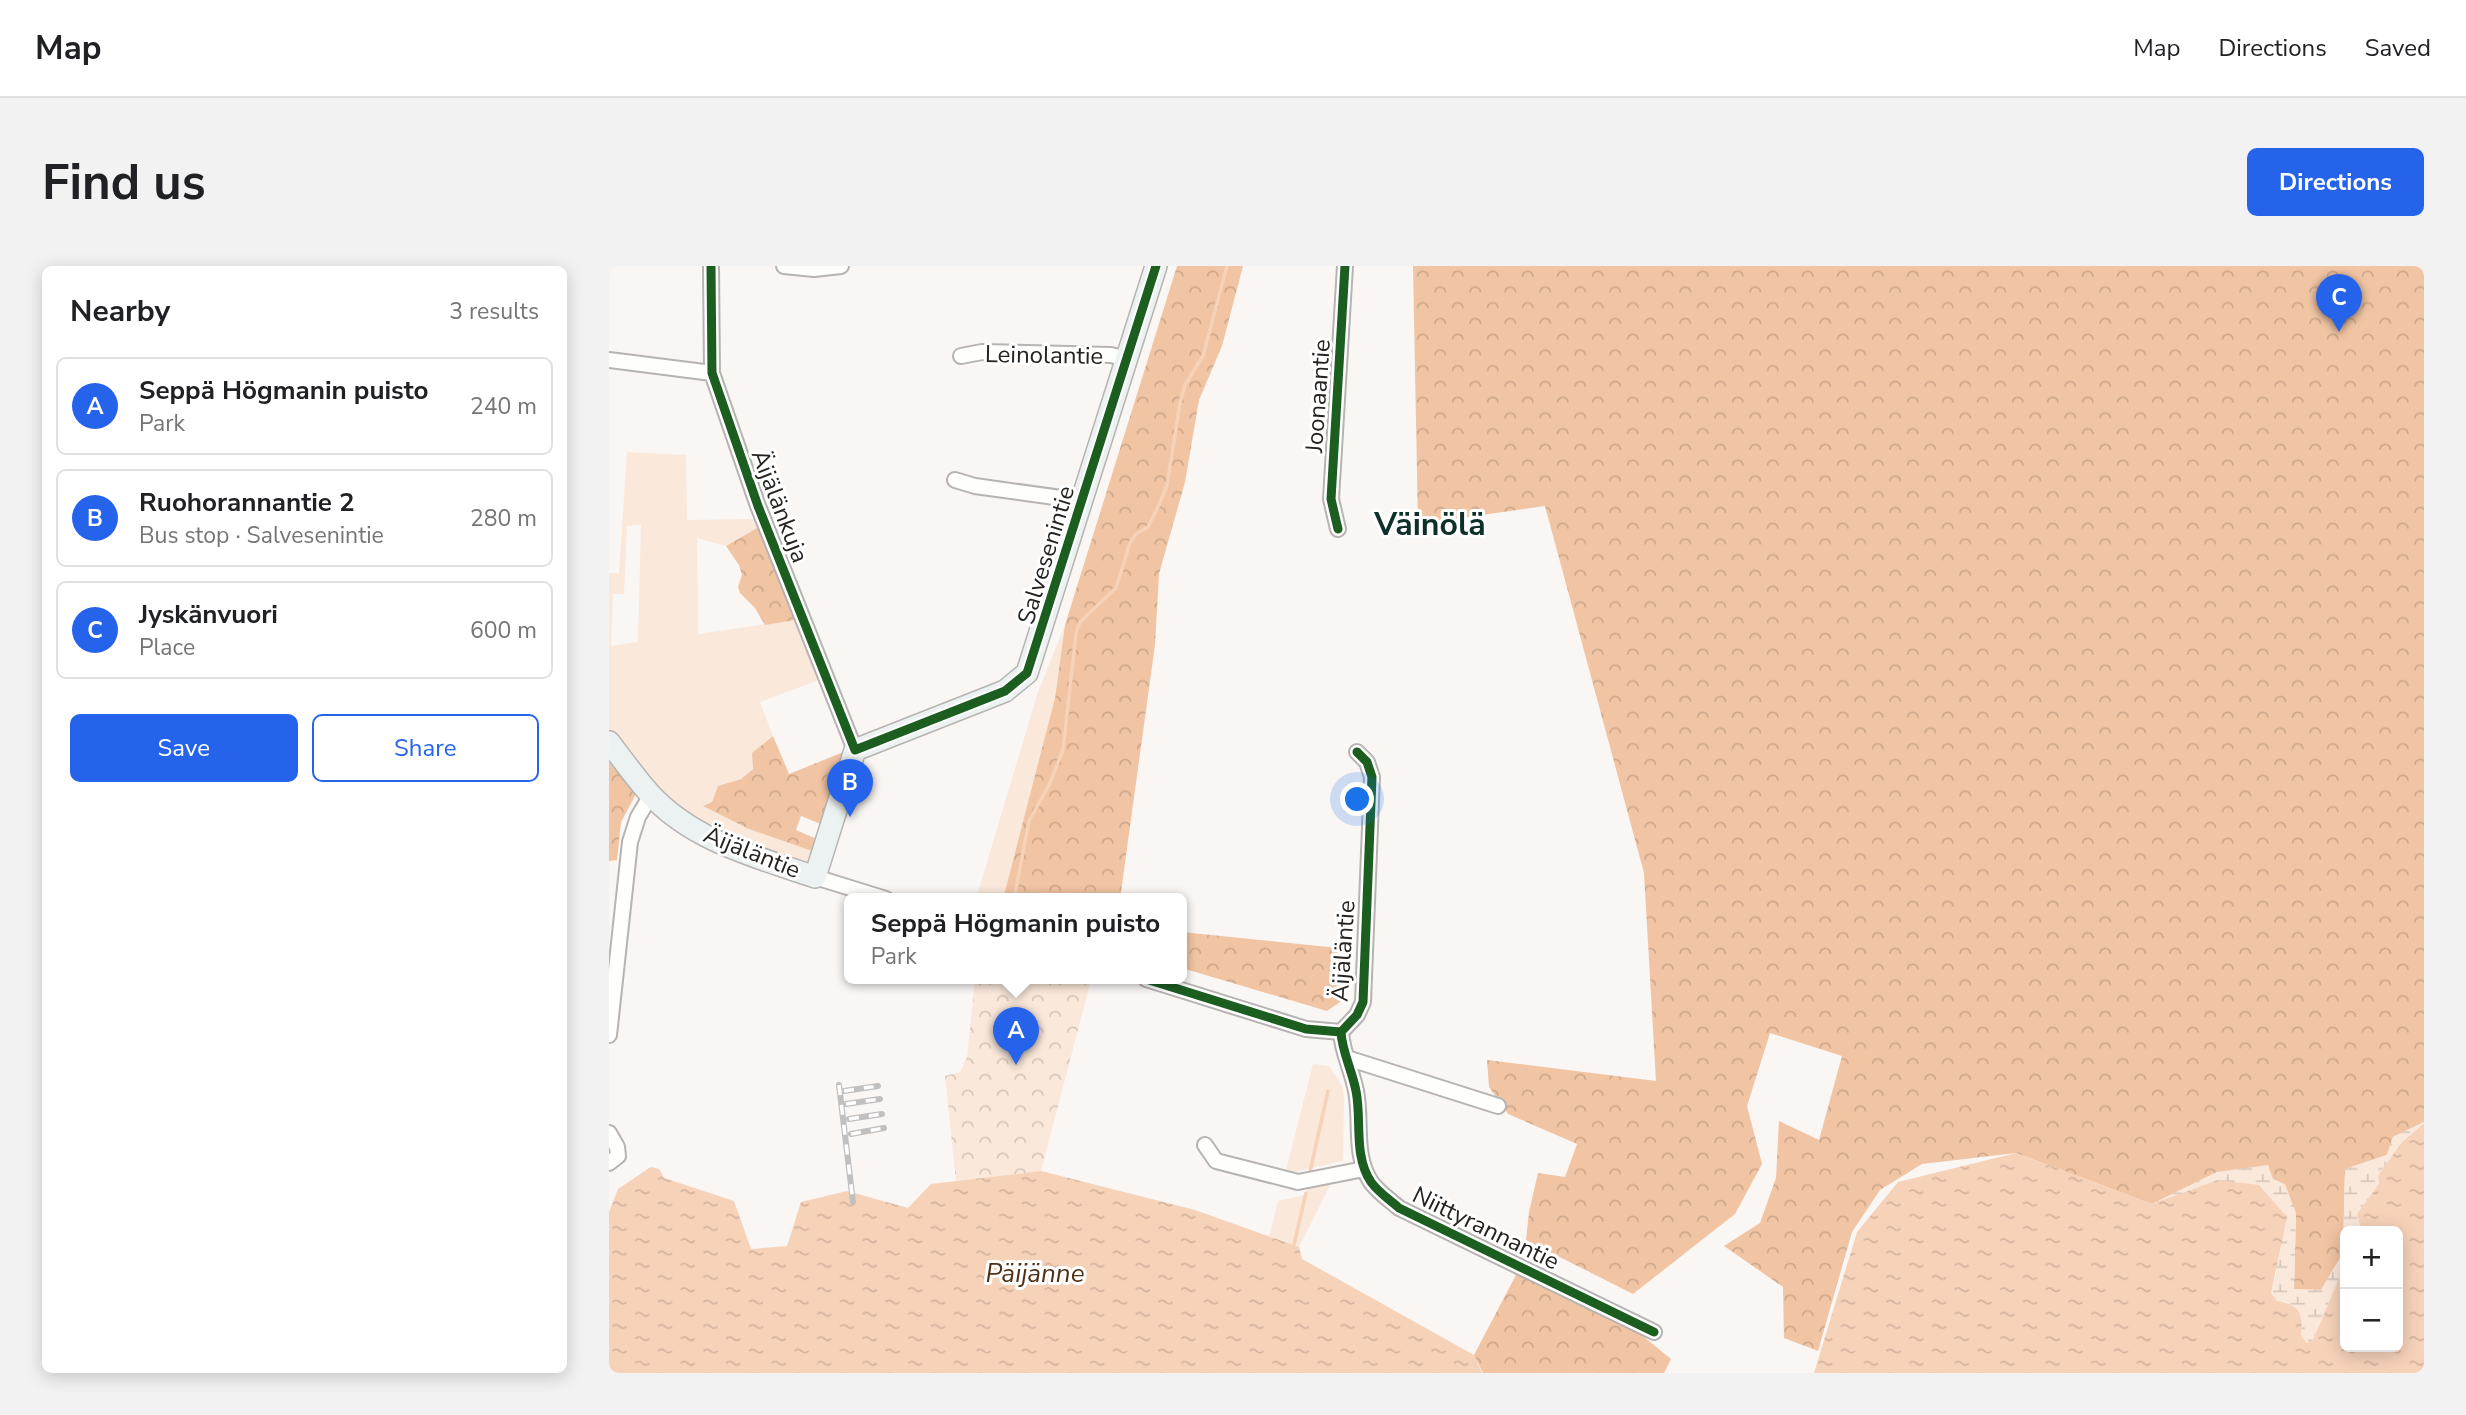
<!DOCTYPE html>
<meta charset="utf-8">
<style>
:root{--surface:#fff;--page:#f2f2f2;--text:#202124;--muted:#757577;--line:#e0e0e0;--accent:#2563eb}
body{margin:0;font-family:"Nunito Sans",sans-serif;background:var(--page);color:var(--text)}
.controls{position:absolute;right:21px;bottom:21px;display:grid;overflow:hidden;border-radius:10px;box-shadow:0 4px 18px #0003}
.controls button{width:63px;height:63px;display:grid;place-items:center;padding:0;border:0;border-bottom:2px solid var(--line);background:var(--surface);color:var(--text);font:35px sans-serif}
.you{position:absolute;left:749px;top:534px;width:24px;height:24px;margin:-18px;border:5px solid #fff;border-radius:50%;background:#1a73e8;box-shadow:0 0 0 10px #1a73e833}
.badge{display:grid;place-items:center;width:46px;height:46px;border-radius:50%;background:var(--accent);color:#fff;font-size:23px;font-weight:700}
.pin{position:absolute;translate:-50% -58px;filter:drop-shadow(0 2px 4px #0008)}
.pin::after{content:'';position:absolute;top:37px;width:24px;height:21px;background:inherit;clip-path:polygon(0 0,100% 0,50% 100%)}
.popup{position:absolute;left:235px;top:627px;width:343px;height:91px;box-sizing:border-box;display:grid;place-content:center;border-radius:10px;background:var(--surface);filter:drop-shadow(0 2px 5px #0005);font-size:23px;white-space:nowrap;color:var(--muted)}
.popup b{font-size:26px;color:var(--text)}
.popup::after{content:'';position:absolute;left:50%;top:100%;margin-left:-14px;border:14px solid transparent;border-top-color:var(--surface)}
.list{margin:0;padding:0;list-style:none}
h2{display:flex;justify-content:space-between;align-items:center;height:91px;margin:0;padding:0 28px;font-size:30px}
h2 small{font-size:23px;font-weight:400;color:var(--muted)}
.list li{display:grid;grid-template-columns:46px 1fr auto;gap:21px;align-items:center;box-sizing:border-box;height:98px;margin:0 14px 14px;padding:0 14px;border:2px solid var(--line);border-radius:10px}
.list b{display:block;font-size:26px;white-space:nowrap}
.list p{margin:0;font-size:23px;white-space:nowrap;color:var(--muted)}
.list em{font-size:23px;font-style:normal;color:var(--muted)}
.actions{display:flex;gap:14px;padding:21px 28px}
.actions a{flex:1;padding:16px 0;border:2px solid var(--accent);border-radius:10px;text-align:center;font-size:24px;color:var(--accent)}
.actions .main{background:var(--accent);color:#fff}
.map{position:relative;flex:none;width:1815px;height:1107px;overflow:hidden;border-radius:10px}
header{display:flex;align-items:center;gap:42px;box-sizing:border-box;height:98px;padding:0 35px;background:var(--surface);border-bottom:2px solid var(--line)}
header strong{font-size:33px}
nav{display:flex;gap:38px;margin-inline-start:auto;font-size:24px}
.intro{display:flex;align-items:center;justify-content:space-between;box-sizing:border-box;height:168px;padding:0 42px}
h1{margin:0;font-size:49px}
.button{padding:18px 32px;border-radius:10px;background:var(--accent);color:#fff;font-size:24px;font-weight:700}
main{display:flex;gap:42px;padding:0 42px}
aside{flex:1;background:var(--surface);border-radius:10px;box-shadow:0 4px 18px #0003}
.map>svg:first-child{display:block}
.grass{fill:#fae8db;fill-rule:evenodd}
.forest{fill:url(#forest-crowns)}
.wetland{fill:url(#wetland-marsh)}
.park{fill:url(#park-crowns)}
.water{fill:url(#water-ripples)}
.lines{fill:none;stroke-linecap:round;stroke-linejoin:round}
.stream{stroke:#f6d2b9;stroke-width:3.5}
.street-casing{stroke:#b6b4b2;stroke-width:18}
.secondary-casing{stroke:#b6b4b2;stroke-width:24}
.street{stroke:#fefefd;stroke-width:14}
.secondary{stroke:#ecf2f1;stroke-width:21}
.rail-casing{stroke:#c1c0c0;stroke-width:6}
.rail{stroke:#fff;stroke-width:3.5;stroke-dasharray:10;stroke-linecap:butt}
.cycleway-casing{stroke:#fff;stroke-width:13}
.cycleway{stroke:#1b5e20;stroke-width:9}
.labels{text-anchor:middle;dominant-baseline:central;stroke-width:6;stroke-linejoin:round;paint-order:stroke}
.street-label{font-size:24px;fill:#252220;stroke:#fff}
.water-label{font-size:26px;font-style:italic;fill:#503017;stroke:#fff}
.district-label{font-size:32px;font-weight:bold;fill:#0e302b;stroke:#fff}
</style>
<header>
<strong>Map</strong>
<nav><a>Map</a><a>Directions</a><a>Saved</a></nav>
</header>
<div class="intro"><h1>Find us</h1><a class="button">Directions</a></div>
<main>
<aside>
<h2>Nearby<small>3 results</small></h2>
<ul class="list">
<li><span class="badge">A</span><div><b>Seppä Högmanin puisto</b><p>Park</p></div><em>240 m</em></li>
<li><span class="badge">B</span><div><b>Ruohorannantie 2</b><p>Bus stop · Salvesenintie</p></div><em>280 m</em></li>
<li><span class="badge">C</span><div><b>Jyskänvuori</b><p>Place</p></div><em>600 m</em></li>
</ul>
<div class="actions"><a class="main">Save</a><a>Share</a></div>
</aside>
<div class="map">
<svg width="1815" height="1107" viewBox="0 0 1815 1107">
<defs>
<pattern id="forest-crowns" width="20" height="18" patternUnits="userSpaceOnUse" patternTransform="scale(1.75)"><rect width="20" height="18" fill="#f1c4a3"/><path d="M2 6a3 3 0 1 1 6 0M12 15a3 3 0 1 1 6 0" fill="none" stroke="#cea88c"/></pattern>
<pattern id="wetland-marsh" width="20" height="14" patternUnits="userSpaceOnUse" patternTransform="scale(1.75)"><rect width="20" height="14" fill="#fae8db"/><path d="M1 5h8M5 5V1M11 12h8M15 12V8" fill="none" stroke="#d6c7bc"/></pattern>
<pattern id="park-crowns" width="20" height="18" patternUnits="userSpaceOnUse" patternTransform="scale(1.75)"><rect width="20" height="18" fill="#fae8db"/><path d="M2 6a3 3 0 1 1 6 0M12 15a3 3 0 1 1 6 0" fill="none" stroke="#d6c7bc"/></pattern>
<pattern id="water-ripples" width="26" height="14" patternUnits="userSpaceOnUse" patternTransform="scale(1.75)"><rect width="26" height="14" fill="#f6d2b9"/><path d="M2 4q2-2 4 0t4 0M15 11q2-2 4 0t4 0" fill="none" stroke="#d3b49f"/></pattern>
</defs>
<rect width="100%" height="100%" fill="#f9f6f4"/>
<path class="grass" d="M18,186L77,189L78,254L147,253L150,261L117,280L88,272L89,368L186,354L210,414L151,436L164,470L143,487L144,502L132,513L109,520L103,536L95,540L140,563L206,586L201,597H185L142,583L73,545L42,518L0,464V307H10ZM32,259L29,376L2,380L4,328H15L18,260Z
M456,359L446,432L394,633H367L428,429Z
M704,798L720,800L733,820L735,831L734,895L676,908Z
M723,915L690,981L660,971L669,935L699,928L697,920Z"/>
<path class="forest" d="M568,0H634L613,80L590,134L576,216L550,308L546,379L511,633H394L446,432L456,359Z
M804,0H1815V856L1784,871L1778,889L1736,903L1734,987L1712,1024L1685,1023L1687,947L1608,906L1543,938L1407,887L1313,898L1271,924L1243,966L1209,1085L1175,1072L1174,1021L1115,980L1151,957L1167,912L1170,855L1210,874L1233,790L1161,767L1138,840L1153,898L1126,948L1024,1028L917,974L920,946L929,907L956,911L968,878L899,848L880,821L878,794L1047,815L1035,607L936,240L809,258Z
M150,261L186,354L156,359L146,342L131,327L129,321L133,309L130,299L117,280Z
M164,470L180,508L237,485L214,559L192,550L187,564L210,574L206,586L140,563L94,540L103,536L109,520L132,513L144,503L143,487Z
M0,493L27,528L12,556L8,594L0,595Z
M573,666L739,683L737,732L718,745L573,702Z
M908,1007L1030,1067L1062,1093L1055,1107H874L865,1089Z"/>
<path class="wetland" d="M1815,856L1792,877L1769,910L1771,918L1748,948L1753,961L1751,965H1736V998L1704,1074L1698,1077L1692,1070L1693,1058L1678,1036L1668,1035L1662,1027L1668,1004L1543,938L1608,906L1659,899L1664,913L1676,918L1687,947L1685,1023L1712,1024L1734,987L1736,903L1778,889L1784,871Z"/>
<path class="park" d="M366,713L482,714L432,905L347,915L336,810L351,806L358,791Z"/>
<path class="water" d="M1815,857V1107H1205L1248,966L1289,916L1407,887L1543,938L1609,914L1650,919L1678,951L1662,1027L1668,1035C1692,1039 1694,1049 1692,1070L1698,1077L1704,1074L1736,998V1081H1789V965H1751L1752,961L1748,948L1770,918L1769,910L1792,877Z
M42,901L50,903L55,912L125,935L142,983L178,980L192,936L238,925L299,942L322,918L432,905L586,944L690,981L693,993L865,1089L873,1107H0V946L9,923Z"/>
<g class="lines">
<path class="stream" d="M405,633L420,555L440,519L454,484L467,367L471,356L507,322L521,277L527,268L539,261L550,239L558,219L571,137L576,119L594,90L618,0
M701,906L719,825
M685,979L697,927"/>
<defs>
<path id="street" d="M102,0L103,107L149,240L246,484
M175,0L205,3L232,0
M352,90L373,86L502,89L518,93
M0,94L103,107
M346,214L366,220L474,235
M729,263L722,233L736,0
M206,611L277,633
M537,713L697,763L732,766L748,749L754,736L763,511L758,496L748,486
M732,766C733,786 743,804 747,825C753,854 744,889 762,916C769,926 781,934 790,942L1045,1066
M0,769L21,576L29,551L42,529
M738,792L889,840
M0,867L8,881L9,890L0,897
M596,879L607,895L689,916L755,903"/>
<path id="secondary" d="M0,476C13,493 26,511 40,527C83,575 148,591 206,611L246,484L396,425L418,407L547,0"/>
</defs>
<use href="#street" class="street-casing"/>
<use href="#secondary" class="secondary-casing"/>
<use href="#street" class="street"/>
<use href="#secondary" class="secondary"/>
<defs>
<path id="rail" d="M230,819L244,936
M235,825L269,820
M237,838L271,833
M240,853L273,848
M242,868L275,862"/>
</defs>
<use href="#rail" class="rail-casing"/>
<use href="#rail" class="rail"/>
<defs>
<path id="cycleway" d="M102,0L103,107L149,240L246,484L396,425L418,407L547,0
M729,263L722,233L736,0
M537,713L697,763L732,766L748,749L754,736L763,511L758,496L748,486
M732,766C733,786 743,804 747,825C753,854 744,889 762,916C769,926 781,934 790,942L1045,1066"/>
</defs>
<use href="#cycleway" class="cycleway-casing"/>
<use href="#cycleway" class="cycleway"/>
</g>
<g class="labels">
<g class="street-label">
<text transform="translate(435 89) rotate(1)">Leinolantie</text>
<text transform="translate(709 130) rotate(-86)">Joonaantie</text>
<text transform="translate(171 240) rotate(69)">Äijälänkuja</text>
<text transform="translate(437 289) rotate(-73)">Salvesenintie</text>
<text transform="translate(143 586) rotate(22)">Äijäläntie</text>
<text transform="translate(734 685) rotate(-86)">Äijäläntie</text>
<text transform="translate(877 962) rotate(26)">Niittyrannantie</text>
</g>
<g class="water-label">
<text x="426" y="1007">Päijänne</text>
</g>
<g class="district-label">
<text x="821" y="258">Väinölä</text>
</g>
</g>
</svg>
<div class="controls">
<button>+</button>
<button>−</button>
</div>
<div class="you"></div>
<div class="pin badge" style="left:407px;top:799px">A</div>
<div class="popup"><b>Seppä Högmanin puisto</b>Park</div>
<div class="pin badge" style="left:241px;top:551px">B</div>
<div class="pin badge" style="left:1730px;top:66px">C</div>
</div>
</main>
